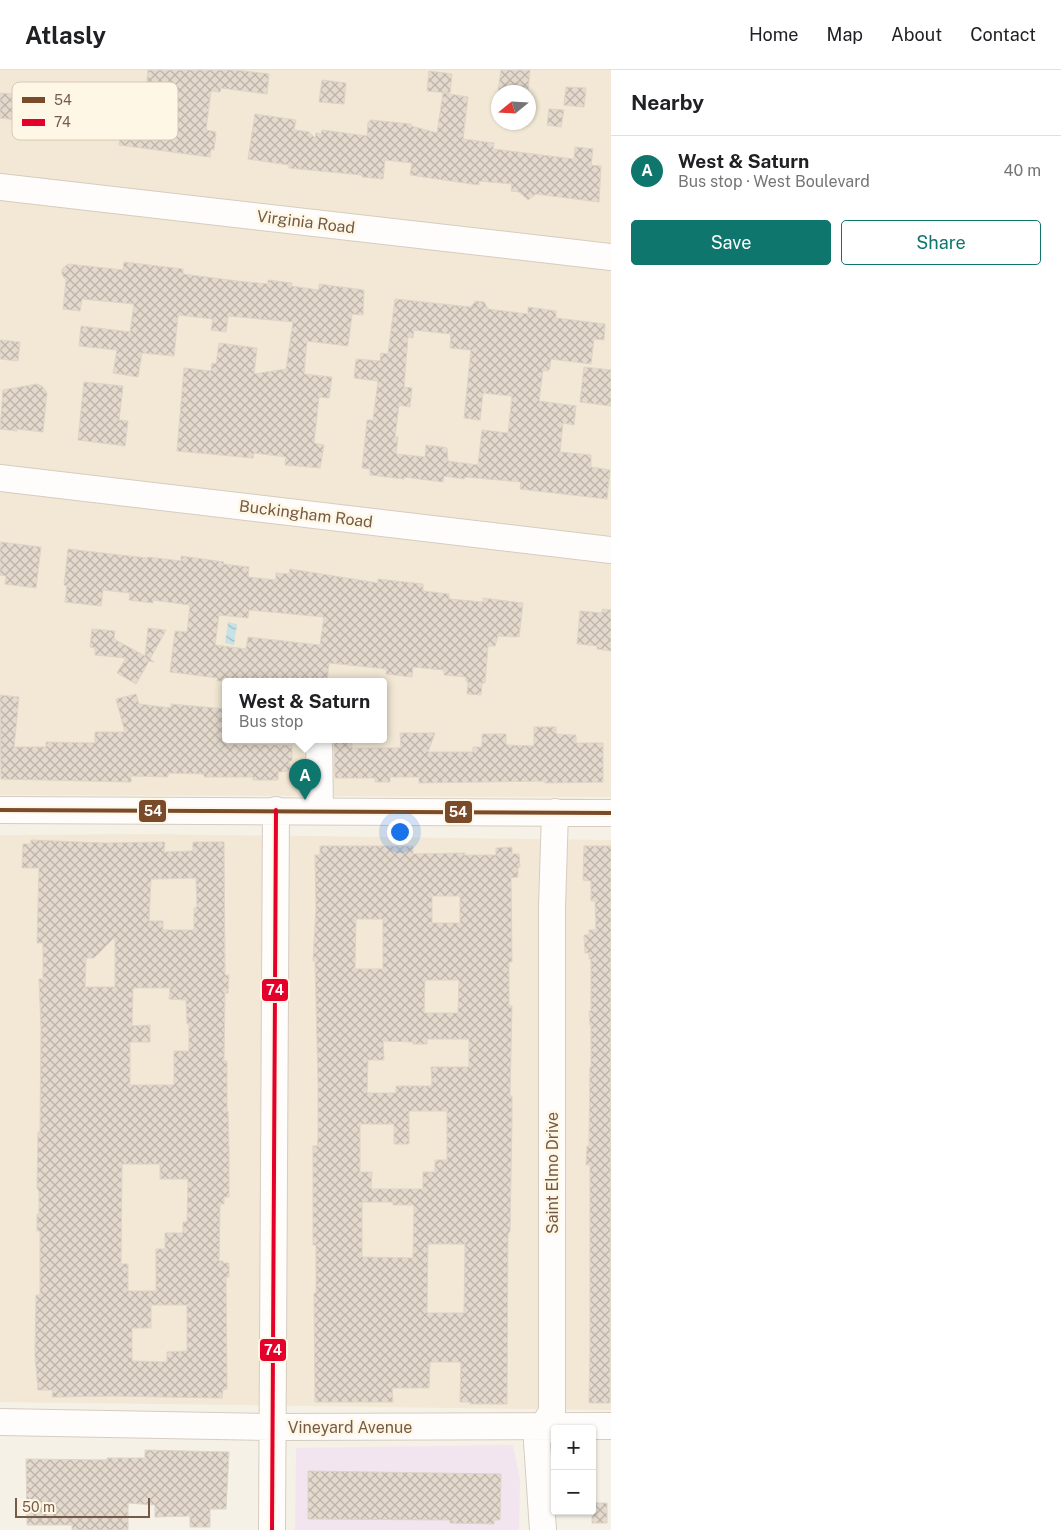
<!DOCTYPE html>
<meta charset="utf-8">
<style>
:root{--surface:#fff;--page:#f2f2f2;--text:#202124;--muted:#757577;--line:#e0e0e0;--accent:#0f766e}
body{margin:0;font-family:"Public Sans",sans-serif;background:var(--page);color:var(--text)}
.controls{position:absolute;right:15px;bottom:15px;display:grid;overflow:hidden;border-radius:5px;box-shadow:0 1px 4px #0004}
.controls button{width:45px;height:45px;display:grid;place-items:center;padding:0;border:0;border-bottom:1px solid var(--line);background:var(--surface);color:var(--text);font:25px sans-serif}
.compass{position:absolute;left:491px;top:15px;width:45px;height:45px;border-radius:50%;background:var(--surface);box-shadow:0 1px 4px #0004;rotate:252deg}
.scale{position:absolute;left:15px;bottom:12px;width:135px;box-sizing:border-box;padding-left:5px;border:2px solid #755a46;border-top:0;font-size:14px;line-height:18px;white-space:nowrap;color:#755a46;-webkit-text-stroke:4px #fff7e6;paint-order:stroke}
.you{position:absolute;left:399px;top:761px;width:18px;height:18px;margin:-12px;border:4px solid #fff;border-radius:50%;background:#1a73e8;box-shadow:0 0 0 8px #1a73e833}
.badge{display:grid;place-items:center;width:32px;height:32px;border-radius:50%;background:var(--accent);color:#fff;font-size:16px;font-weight:700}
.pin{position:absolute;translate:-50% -41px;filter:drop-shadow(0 1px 2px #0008)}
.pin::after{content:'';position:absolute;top:26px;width:18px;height:15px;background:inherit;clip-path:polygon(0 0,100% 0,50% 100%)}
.popup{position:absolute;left:222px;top:608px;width:165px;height:65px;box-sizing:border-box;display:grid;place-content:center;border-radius:5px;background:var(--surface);filter:drop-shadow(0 1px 4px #0005);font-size:16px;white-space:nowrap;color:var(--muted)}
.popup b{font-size:19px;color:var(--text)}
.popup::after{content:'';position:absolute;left:50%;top:100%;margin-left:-10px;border:10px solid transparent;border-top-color:var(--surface)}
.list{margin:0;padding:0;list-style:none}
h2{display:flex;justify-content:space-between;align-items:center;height:65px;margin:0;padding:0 20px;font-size:21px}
h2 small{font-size:16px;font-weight:400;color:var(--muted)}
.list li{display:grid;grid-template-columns:32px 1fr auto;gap:15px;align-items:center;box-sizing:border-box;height:70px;padding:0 20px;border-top:1px solid var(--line)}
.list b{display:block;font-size:19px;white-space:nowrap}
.list p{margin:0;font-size:16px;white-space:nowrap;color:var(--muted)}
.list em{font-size:16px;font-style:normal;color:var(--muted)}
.actions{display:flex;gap:10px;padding:15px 20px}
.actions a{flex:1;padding:11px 0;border:1px solid var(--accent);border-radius:5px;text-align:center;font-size:18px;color:var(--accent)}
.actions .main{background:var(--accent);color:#fff}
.map{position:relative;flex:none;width:611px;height:1460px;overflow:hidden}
header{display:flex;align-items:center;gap:30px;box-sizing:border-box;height:70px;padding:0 25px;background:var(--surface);border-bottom:1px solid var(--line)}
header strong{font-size:24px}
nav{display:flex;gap:28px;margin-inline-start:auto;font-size:18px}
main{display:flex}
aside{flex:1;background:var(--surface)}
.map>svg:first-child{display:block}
.residential{fill:#f2e8d5;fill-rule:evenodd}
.education{fill:#f3e5f0}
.water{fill:url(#water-waves)}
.building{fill:url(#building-cross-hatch);stroke:#dfd4c8;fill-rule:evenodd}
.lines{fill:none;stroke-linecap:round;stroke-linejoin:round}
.minor-casing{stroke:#d6ccc1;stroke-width:28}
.minor{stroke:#fefdfb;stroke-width:26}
.bus-1-casing{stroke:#fff7e6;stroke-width:8}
.bus-2-casing{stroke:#fff7e6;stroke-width:8}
.bus-1{stroke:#7a4b2a;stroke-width:4}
.bus-2{stroke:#e4002b;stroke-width:4}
.labels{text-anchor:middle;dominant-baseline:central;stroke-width:5;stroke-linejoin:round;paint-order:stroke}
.street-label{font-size:16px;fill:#755a46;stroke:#fff7e6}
.key{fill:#fff7e6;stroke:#d6c8b6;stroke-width:1}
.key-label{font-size:14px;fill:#755a46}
.line-badge{stroke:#fff7e6;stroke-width:2}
.badge-label{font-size:14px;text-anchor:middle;font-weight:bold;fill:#fff}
</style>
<header>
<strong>Atlasly</strong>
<nav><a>Home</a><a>Map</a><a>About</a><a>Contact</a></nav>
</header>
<main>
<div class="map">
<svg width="611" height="1460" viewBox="0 0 611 1460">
<defs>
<pattern id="water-waves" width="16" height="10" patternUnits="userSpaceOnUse" patternTransform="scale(1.25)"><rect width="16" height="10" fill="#c7e2e7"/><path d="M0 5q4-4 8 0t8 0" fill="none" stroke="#a6babd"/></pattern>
<pattern id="building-cross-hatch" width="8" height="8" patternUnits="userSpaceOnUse" patternTransform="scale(1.25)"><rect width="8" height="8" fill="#e3d9cd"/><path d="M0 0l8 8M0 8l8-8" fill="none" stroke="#bdb3a8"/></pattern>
</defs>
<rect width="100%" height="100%" fill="#f6f1e6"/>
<path class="residential" d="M0,0H611V727L0,725ZM498,22H528V52H498ZM226,611H384V669H226Z
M150,764L611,770V1340L0,1332V765Z"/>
<path class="education" d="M513,1375L520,1410L519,1460H295L296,1378Z"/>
<path class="water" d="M228,552L237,554L234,575L225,573Z"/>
<path class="building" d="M148,0H235L269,4L267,24L221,18L220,22L211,21L206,60L216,62L214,80L211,79L210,87L119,75L125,26L145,28Z
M501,0H530L528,22H498Z
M429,1L452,4L450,23L427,21Z
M322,10L346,13L344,34L319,32Z
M566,17L586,18L584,37L564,35Z
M39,18L54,20V24L70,26L69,45L76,46L74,67L34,63L35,52L0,48V23L38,26Z
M443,23L468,27L463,69L494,73L493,79L574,89L575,77L593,79L591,95L601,96L599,132L536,124L528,130L519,122L511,121L512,114L479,111V115L410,105L412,93L385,90L383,109L362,107V105L289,98V95L248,89L255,44L296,50L294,60L309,62L315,68L316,63L321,64L322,60L367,66L368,52H370V50L411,54V56L437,63Z
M549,39L564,40L561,57L547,55Z
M124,192L183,199V204L237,211L268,214V210L292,213L291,216L319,220V214L364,220L363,245L352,244L348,276L307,271L304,304L332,307L329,328L319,327L314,373L324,375L320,398L285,395L286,387L254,383L253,388L177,381L184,298L211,301L212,293L216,294L219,273L257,278L254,304L286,299L293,252L228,246L226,262L211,260L213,249L178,245L174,286L142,283L138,307L113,303L117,280L79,276L81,256L130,262L134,234L82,229L80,241L63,239L66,210L62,205V199L68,194L123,200Z
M395,229L471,237L475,231L484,232L488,239L528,244V237L556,241V248L605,254L604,270L594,269L591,294L551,289L550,298L548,301L543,300L539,331L576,336L574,355L563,353L560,382L591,385V397L610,400L607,429L520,419L521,412L465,407L464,409L444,406L443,412L404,407V409L370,405V399L362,398L367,350H373L378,311L354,308L356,289L380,291L381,283L388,284ZM414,260L451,264L450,278L471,280L464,348L480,350L483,323L512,326L508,363L482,360L478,395L448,391L447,378L442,377L426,375L425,387L396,384L398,367H395L399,335L410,337L412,318L404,317L408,267L413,268Z
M0,270L20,272L18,291L0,289Z
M584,297L611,300V336L580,332Z
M84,312L123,316L119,350L128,351L125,376L78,370Z
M37,314L42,316L47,323L43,362L17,359V361L0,359L3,320Z
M0,472L41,477L36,518L5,514L6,506L0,505Z
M68,479L147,488L148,487L181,491V486L224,492L223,494L249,497L248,507L276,510V503L289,504L290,499L378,513V509L423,514V521L449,524V529L483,532V528L523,533L519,567L498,566L495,576H488L485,613H482L481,625L467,624L468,612L466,611V607L444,605V600L413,597L412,607L386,604L387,599L329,593L327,611H250L234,609V611H217L218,608L170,602L175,561L187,562L190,535L153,530V533L129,530L130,523L103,520L101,536L65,532L67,516L64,515ZM249,540L324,547L320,575L248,567L246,579L215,575L219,545L248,548Z
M602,539L611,540V581L597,579V576L577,574L580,541L602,543Z
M148,558L166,560L150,589L154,592L149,591L136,614L117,603L126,588L95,585V578L90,577L92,559L115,561L114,569L145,586Z
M136,624L139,634L171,638V634L226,639V674L292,675V691H289L290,699L288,701L278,702V710H253V707H204V704L168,703V707L131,706V712L1,709L0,625L19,627L14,677H46V672L95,673V662H125L116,629Z
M534,657H556V664L576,665V673H603V712L545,713V711L419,713V707H390V712H375V708H335L334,671H352V678H401L400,663H435L428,682H473V677H482V664H506V675L534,676Z
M31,770L104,773L165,772L164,782L193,781V772H224L225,905H229L228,923H225L224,991H227V1041H228L229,1081V1127H224V1134H220L219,1191H223V1193H229V1207H226L227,1319L223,1320L222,1328L112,1326L52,1327L53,1320H38L35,1285L36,1225H40V1161H37V1144H39V1121L37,1118L38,1062H40L41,957L39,909H43V873H37L39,798H22L23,774H31ZM196,808L197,837L194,838V860H163V851H149L151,809ZM115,867V917H85L86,888H94ZM133,918H170L169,929L186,930L187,954H189V981H174V1015H130V972H150V955L132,956ZM122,1094H160V1109H188L187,1152H183V1163H165V1179H156V1221H128V1194H121ZM151,1235H187V1281L167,1282V1292L132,1291V1258H151Z
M320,776H413V784L465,783L464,785H496V778L512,777V784H519L520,797H518V807L511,808L512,892H509V936H512L510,1026H512V1046L510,1161L508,1164L507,1334H470V1332H460L461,1292H430L429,1318H392L393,1332H315L314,1223H316V1175H313V1076H317L318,1069V1014L315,891H313L316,839L315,785H320ZM432,826H460V853H432ZM356,849H383V899H355ZM425,910H459L458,943H424ZM427,969H469V997H431L432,1016H396V1023H367L368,990H384L383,971L413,972V974H427ZM409,1041H447V1090H435V1102H423V1119H371L372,1102H360V1054H394V1074H409ZM362,1132H393V1135H414L413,1188L362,1187ZM428,1174H465L464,1243H427Z
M584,776H611L610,1333H589L590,1282V1095H586L587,1076H589L590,997H591V955H590L589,941H591V889H589V883H585L584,865H589V860H596L595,831H591V811L583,810Z
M145,1380L229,1382L226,1439H210V1457H190V1446L155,1447V1435L128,1433V1460H72V1455H27L26,1389L107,1390V1388H145Z
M308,1401L501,1404L500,1450H494V1454L450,1453V1450L308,1449Z
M592,1433H607V1453H592Z"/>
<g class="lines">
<defs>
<path id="minor" d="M0,117L611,187
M0,408L611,480
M319,669L320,740
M0,740L611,743
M0,1352L273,1357L611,1356
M272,1460L276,740
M543,1460L537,1372L543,1356L552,1342V837L555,742"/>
</defs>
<use href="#minor" class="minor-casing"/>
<use href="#minor" class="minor"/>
<defs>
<path id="bus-1" d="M0,740L611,743"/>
<path id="bus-2" d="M272,1460L276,740"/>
</defs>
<use href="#bus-1" class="bus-1-casing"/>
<use href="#bus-2" class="bus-2-casing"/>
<use href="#bus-1" class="bus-1"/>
<use href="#bus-2" class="bus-2"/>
</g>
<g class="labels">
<g class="street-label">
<text transform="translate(306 152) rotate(7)">Virginia Road</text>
<text transform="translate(306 444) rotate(7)">Buckingham Road</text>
<text transform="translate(552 1103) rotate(-90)">Saint Elmo Drive</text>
<text x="350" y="1357">Vineyard Avenue</text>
</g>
</g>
<rect x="12" y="12" width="166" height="58" rx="8" class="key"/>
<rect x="22" y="27" width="23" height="6" fill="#7a4b2a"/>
<rect x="22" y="49" width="23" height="7" fill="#e4002b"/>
<g class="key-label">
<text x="54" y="35">54</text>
<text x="54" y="57">74</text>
</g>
<g class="line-badge">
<rect x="138" y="729" width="29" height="24" rx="5" fill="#7a4b2a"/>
<rect x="444" y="730" width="29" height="24" rx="5" fill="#7a4b2a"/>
<rect x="261" y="908" width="28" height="24" rx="5" fill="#e4002b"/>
<rect x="259" y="1268" width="28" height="24" rx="5" fill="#e4002b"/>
</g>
<g class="badge-label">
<text x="153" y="746">54</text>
<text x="458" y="747">54</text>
<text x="275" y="925">74</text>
<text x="273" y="1285">74</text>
</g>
</svg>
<div class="controls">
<button>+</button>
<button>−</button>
</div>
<svg class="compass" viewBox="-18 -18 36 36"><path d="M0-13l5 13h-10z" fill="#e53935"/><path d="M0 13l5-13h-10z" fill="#757577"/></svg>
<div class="scale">50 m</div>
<div class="you"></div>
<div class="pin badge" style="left:305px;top:730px">A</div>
<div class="popup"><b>West &amp; Saturn</b>Bus stop</div>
</div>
<aside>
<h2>Nearby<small></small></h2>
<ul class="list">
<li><span class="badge">A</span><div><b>West &amp; Saturn</b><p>Bus stop · West Boulevard</p></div><em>40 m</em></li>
</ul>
<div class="actions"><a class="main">Save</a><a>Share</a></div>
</aside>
</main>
